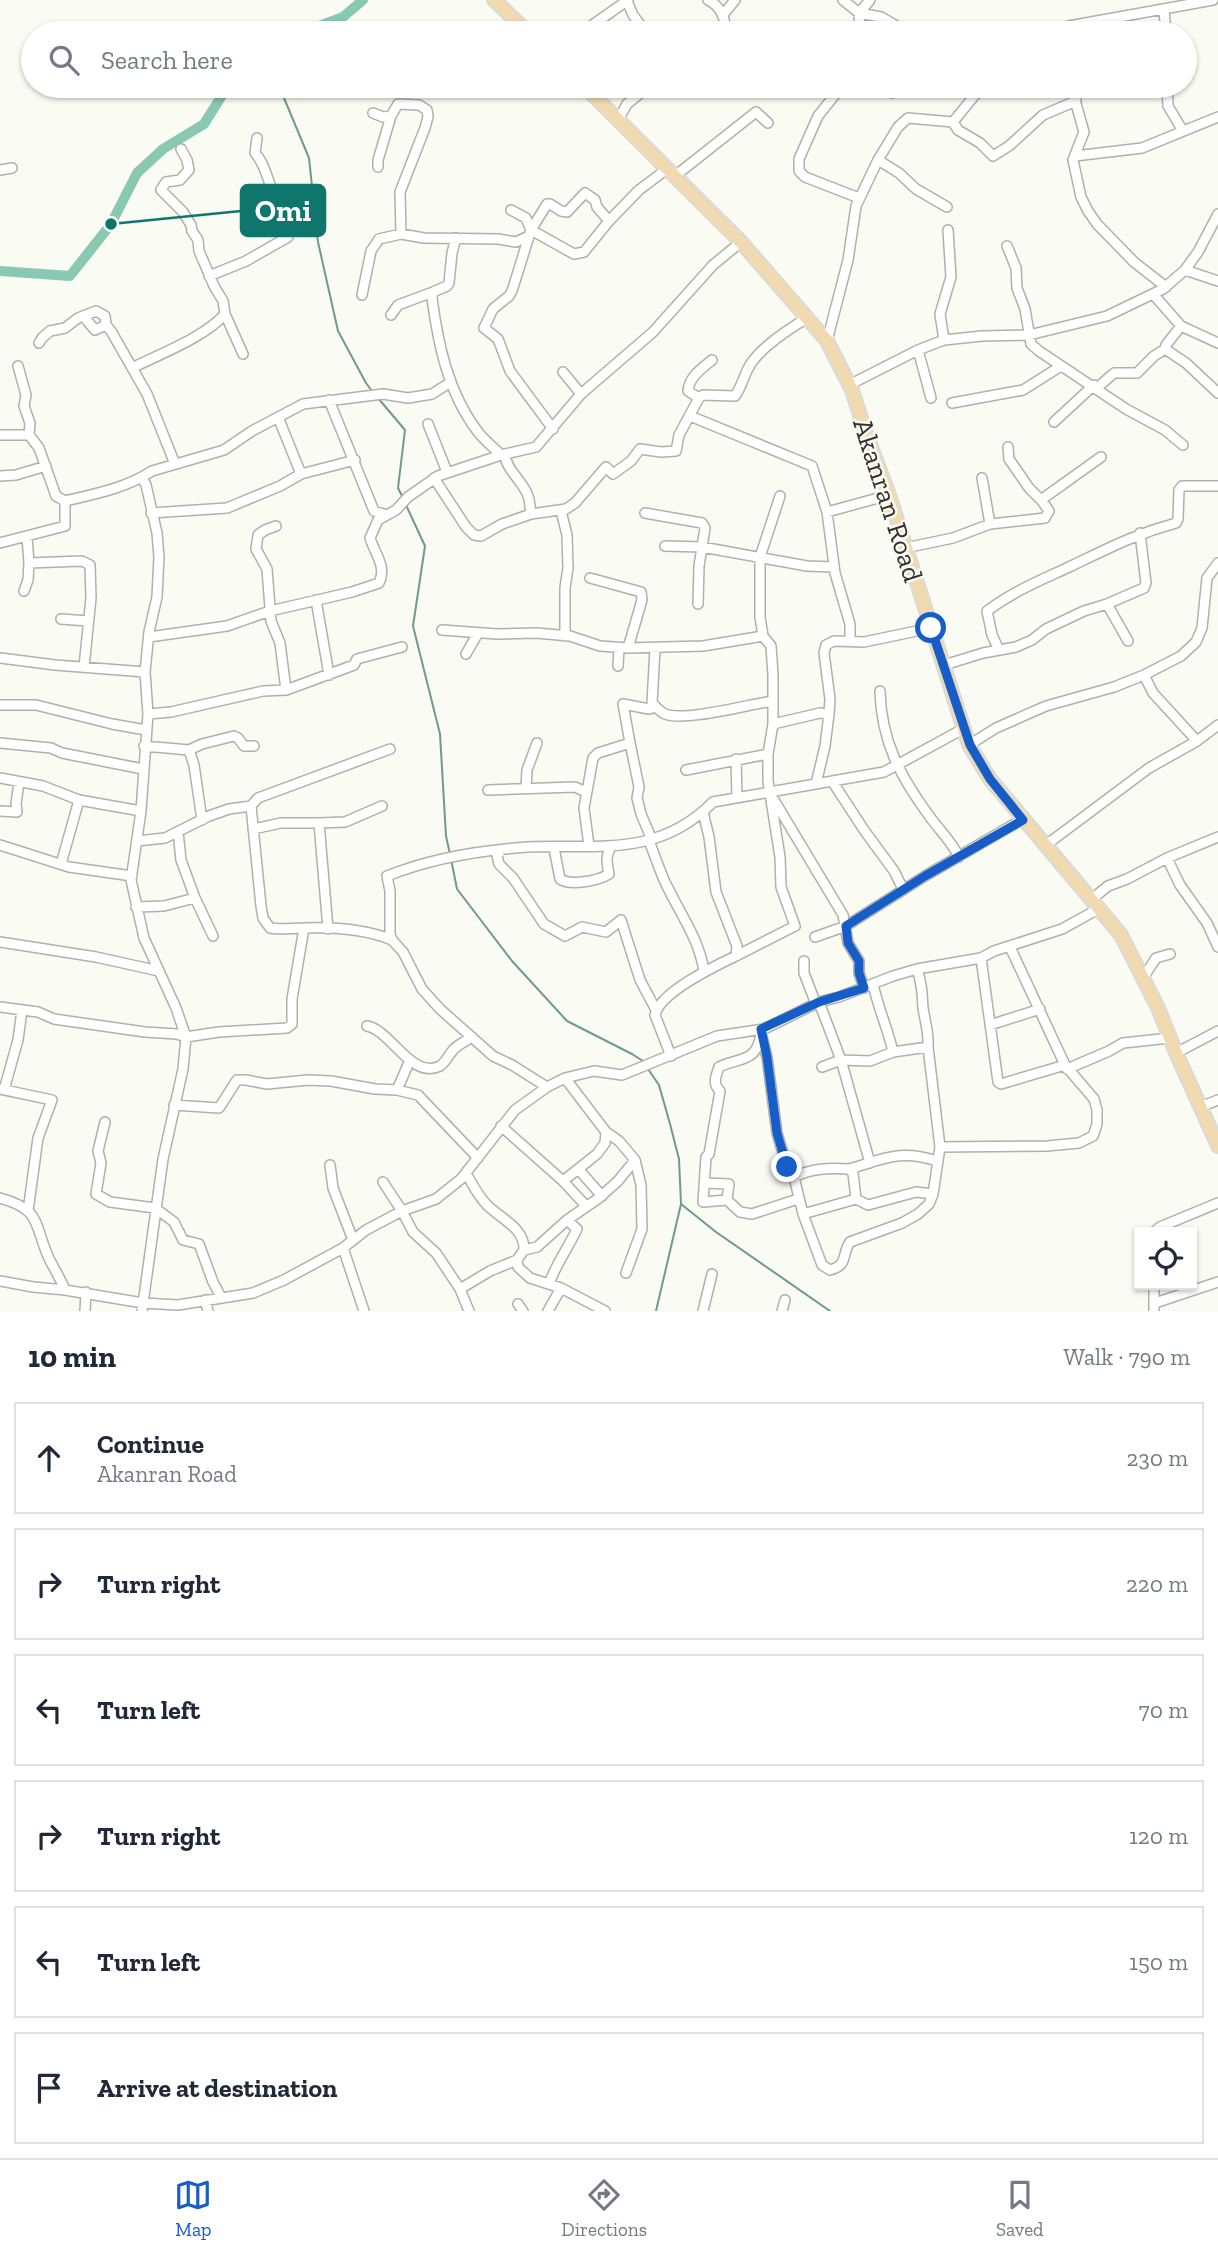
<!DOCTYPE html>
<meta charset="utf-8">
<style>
:root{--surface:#fff;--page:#f2f2f3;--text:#1f2937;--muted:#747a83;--line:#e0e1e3;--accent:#165dc8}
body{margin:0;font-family:"Zilla Slab",serif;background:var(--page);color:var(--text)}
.controls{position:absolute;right:21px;bottom:21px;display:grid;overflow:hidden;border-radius:0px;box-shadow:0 2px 5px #0004}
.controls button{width:63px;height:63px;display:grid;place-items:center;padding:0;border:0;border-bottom:2px solid var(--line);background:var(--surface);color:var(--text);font:35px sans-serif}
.stop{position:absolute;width:21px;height:21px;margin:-16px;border:5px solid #165dc8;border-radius:50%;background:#fff}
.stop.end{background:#165dc8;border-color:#fff;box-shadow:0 2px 7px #0008}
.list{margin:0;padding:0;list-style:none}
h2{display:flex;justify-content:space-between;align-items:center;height:91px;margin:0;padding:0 28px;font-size:30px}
h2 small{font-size:23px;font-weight:400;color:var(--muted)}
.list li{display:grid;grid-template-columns:46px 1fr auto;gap:21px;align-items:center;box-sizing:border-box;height:112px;margin:0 14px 14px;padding:0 14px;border:2px solid var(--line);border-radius:0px}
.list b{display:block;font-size:26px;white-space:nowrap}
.list p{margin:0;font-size:23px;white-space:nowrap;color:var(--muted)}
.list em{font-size:23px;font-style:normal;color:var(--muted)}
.icon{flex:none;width:38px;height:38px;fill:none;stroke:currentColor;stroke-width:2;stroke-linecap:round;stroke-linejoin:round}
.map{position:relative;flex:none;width:1218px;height:1311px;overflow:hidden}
.search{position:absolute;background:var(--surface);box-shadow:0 2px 5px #0004;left:21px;right:21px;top:21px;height:77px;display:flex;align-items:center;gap:18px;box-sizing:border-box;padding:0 24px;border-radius:38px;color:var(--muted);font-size:26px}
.sheet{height:847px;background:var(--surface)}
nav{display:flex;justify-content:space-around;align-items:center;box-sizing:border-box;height:98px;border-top:2px solid var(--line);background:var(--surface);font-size:19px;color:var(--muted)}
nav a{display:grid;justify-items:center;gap:4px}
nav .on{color:var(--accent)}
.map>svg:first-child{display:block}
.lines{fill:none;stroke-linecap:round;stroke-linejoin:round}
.stream{stroke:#6f9b89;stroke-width:2}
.river{stroke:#89c8b1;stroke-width:10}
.minor-casing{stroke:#b0b1a8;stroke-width:12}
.major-casing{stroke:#dadad9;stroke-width:16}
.minor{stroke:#fff;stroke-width:9}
.major{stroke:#f2dab0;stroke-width:12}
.route{stroke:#165dc8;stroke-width:9}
.labels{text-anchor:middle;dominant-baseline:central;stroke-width:5;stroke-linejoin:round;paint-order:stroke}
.street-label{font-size:28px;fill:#31312d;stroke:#fafbf2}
.leader{fill:none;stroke:#0f766e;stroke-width:2.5}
.callout-dot{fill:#0f766e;stroke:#fafbf2;stroke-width:2.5}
.callout{fill:#0f766e;stroke:#0f766e;stroke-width:2.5}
.callout-label{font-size:30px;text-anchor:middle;font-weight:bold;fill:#fff}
</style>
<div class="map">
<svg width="1218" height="1311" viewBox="0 0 1218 1311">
<rect width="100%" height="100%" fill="#fafbf2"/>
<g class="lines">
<path class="stream" d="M279,86L309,158L318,242L338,331L366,383L372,391
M378,398L405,430L398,488L402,496
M406,505L425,546L413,626L440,734L446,836L450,854
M451,859L457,889L512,961L567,1021L632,1054L643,1061
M648,1069L659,1085L670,1124L679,1159L681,1204L656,1311
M681,1204L716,1232L830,1311"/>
<path class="river" d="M301,33L343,17L363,0
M0,271L70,276L111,224L137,173L163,149L204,124L228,86"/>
<defs>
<path id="minor" d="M708,0C721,6 726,20 726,33
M843,0L859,13L881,17L905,31
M627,1L633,15L646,33
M1164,10L1166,33
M723,15L735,0
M581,33L628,0
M860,33L859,13L870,0
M1050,33L1069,26L1213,0
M842,86L818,116L799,159V171L805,177L859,198
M878,86L892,93
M1071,86L1084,132L1073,160L1081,197L1088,211L1097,224L1134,262L1166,287
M1167,86L1168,106L1183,131
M373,113L383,117L391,116
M618,120L627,104L649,86
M953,122L958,130L980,143L993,156L1009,146L1043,115L1076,101
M181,149L187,160L189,170L180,180L166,182L161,190L183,212L191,225L192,231L198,240L199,251L214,286L223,301L225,314L243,354
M1075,156L1142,148L1218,117
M878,160L899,173L916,189L947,207
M378,167V160L391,116L398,104L419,105L427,110L428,117L425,128L400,192L401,234
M0,170L12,168
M675,176L756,112L768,123
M511,210L526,218L531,230L512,291L509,296L493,309L484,328L498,339L510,371L553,429
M609,221L597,207L595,200L585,193L567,212L561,211L550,204H547L531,230L574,254L584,252L609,221L639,190L667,169
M456,238L452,253L449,283L447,286L433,292L432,298C438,344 448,393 478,432C484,440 493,447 501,455
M1007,246L1016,268L1017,288L1025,309L1031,344L1039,351L1126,409L1165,430L1183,445
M1185,270L1218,281
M209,276L246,261L288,237C289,218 279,205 272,189C266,176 265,164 255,153L257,138
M1153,294L1181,326L1218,343
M362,295L371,251L379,239L401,234L424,238L498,239L516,242L529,236
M391,315L398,305L433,292
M84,317L95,330L106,325L111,331L147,394L175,464
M1181,326L1166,345L1165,349L1186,363L1218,393
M944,340L940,314L951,277L948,230
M827,341L848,260L856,206L878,160L898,127L908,118L953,122L975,95L987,86
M39,343L42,338L50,331L65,328L78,318L96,311L105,316L106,325
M918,350L931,398
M18,366L26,395L24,406L30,423L29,435L39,448L56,496L65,501C95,494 126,488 152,471L224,450L252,431L303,404L383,394L408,398L432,394L451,382
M132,368C160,354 205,337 225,314
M563,372L581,394
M849,385L918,350L944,340L982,336L1029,335L1107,316L1163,289L1185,270L1198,252L1218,214
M1097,388L1114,373H1137L1154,356L1165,349
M699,398L688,391C689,377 701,369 712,360
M329,400L374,511L387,515
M952,403L1023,390L1061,366
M690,416L812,466L827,512L835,573L850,624V641
M278,417L301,474L355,460
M1054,422L1094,385
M428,424L447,472
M0,435H29
M1008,447L1009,459L1029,488L1042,501
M505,455C506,470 523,481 528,496C530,501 530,508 531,514
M0,476L16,475L46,466
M434,478L466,527L474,535L481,536L502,524L531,514L566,509L575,503L606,467L613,474L631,461L640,449L661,452L676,451L679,435L699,398L703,395L735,396C742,387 744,373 752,362C766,343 789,330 808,317
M982,478L990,524
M561,511L567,535L568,568L565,588V636
M827,512L889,495
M151,513L227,508L280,486L301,474
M645,513L702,523L705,528L699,566L698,604
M276,526L265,530L258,535L256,549L267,569L271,621L280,643L286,690
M27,537L29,563L82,561L90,565L91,598L84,667
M0,543L65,526V501
M665,546L702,547L807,566L834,567
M905,548L953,538L990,524L1045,518L1049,511L1042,501L1045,497L1101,457
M590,578L641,592L642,600L628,648
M24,591L28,580L29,563
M316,600L329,675
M1107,604L1128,641
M61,619L88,621
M442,630L497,634L536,633L570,636L600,646L628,648L703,646L763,636
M149,637L227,626L270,611L352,592L379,583C387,567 375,554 370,538L378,520L396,510L408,497L438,476L501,455L536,447L581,394L653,332L713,265L741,242
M655,649L652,703C656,707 660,712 665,714C684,722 750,704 773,701
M999,650L992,635L987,611C1014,591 1039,581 1069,567C1107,549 1135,534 1176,523L1178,519L1179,490L1182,486H1218
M466,654L478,633
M0,658L55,665L145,672
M944,665L983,653L1016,647L1032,640L1046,629L1084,611L1107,604L1144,588L1146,583L1140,533
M618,666L619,648
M1144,675L1153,693L1197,741
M880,691C881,741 901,778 930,817C940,831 952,842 959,857
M0,705H36L112,724L146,730
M148,714L171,712L263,691L286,690L354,665L357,659L402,647
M773,724L820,713L829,714L830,699L824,653L826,645L834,641L864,642L931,628
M0,743L51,748L62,753L143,769
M630,743L639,787L637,798L641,814L652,840
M969,745L996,728L1046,706L1114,687L1144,675L1181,656L1196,642L1202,628L1207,578L1218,563
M144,746L189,750L202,744L234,736L238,738L244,746H254
M189,750L194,765L202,820
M736,759L737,798
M686,770L768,754
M0,778L43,786L79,800L141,811
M832,781L864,830L894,871L903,889
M816,784L825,746L829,714
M526,788L527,770L537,743
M488,790L575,787L586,792
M774,800L843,915L848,943L859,961V973L864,988
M251,806L261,906L263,918L270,928C282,930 291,928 303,928C331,927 366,929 392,940
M0,811L17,812L16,804L19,782
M319,823L345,822L382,806
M253,829L281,823H319L328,929
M178,832L181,860L195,898
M137,841L165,838L209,816L229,809L251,806L258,798L390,749
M649,841C656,858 661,876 670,892C683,918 700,942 704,972
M0,845L69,867L132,876
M1046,845L1149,768L1197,741L1218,725
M589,846L584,808L593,758L598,753L630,743L623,704L649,709L656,707
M554,848L560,879C570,886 598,881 609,874C607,863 605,857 611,847
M501,850L497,856L499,864L513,878L544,924L565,936L582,927L606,932L621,920L640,980L656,1010
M1167,858L1180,885L1207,923L1218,947
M61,864L79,800
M1092,899L1108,886L1127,879L1167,858L1218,837
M136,907L164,906L195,898L213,936
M815,937L846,926L925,876L1023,819
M0,942L96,957L159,971
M736,956L795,926L781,887L780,857L768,781V754L773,724V675L771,646L763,636L760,617V557L780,496
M981,958L998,1082L1001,1084L1065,1065
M804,961V973L816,1004
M1143,978L1156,958L1170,954
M873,984C878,1008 888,1029 893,1052
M819,1002L841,1060L870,1163
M0,1007L38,1012L54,1019L145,1032L177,1034L186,1037L219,1032L287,1028L292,1024V999L304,928
M990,1025L1040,1009
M367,1026C391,1030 411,1080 440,1066C446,1062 449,1054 454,1049C459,1044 466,1041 472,1037
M762,1037L767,1057L777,1133L787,1167L794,1177L803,1214L822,1265L830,1270C849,1265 841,1255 850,1242L902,1223L918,1214L929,1204L933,1194L940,1147L928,1047C929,1033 925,1021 923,1008C922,993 922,984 917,969
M1176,1053L1218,1031
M671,1056L655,1015C660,992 715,966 736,956L737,946L716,892L709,837L703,812
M822,1067L841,1060L870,1061L893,1052L928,1047
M1067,1069L1109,1051L1123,1043L1170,1038
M565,1078L606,1132L619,1141L635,1160L641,1185L642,1229L626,1273
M547,1087L512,1065L493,1056L440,1009L422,989L403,952L392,940L390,934V891L387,876C429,859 482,850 528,847C597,844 658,858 713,802L884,772L963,729
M0,1089L52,1100L38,1138L28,1211
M4,1090L18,1040L22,1010
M397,1090L418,1095L478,1158
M174,1105L219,1108L237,1080H246L267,1084L308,1080L331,1081L375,1089L397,1090L410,1060
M1200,1107L1218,1100
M105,1122L98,1151L101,1163L96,1194L110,1202L155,1208L174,1222L183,1240L199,1244L213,1282L221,1297
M501,1126L563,1181L586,1206
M940,1147L1047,1146L1079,1143L1093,1136L1097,1124V1110L1094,1099L1065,1065L1010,947
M330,1165L333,1188L353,1240
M579,1170L602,1196
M466,1173C472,1184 478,1196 487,1205C501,1219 525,1228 524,1250
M794,1177C812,1168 829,1168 849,1169
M563,1181L597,1154L605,1143L606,1132
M383,1182L402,1211L413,1232L436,1253L460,1289L469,1311
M705,1183L729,1184L727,1200L740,1212L752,1214L798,1199
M933,1194L916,1192L868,1205L856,1199L853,1173L849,1169C884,1159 900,1149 937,1161
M0,1198C40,1209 34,1222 47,1254C52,1266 60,1277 65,1290L143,1303L178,1305L253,1293L284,1280L343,1248L366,1230L402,1211L436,1199L461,1179L515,1110L547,1087L565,1078L594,1071L622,1075L717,1036L764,1029L819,1002L839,997L893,976L917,969L981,958L994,951L1062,929L1100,908
M727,1200L703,1202L706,1157L709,1154L720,1091C712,1084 716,1076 719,1067C739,1057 756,1064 761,1034
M803,1214L856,1199
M1154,1232L1160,1227L1218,1203
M343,1248L364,1311
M0,1281L33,1287L65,1290
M549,1284C556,1264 568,1248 577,1229L567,1220
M460,1289L490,1271L517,1260
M205,1300L208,1311
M1155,1303L1218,1282
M518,1304L523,1311
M85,1311L86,1292
M142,1311L163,1159L183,1069L186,1037L176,1008L144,938L131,880L141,811L148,714L145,672L149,632L157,597L159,557L157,533L146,485L142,478
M548,1311L561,1288
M605,1311L561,1288L530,1278L518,1267L517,1260L524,1250L537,1247L567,1220L599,1198L618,1181L635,1160
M703,1311L712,1274
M782,1311L785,1300
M1154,1311V1285"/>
<path id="major" d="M494,0L529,33
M584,86L741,242L827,341L852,390L864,428L889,495L969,745L990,779L1121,935L1158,1008L1176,1053L1218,1146"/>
</defs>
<use href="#minor" class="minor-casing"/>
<use href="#major" class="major-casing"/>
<use href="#minor" class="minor"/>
<use href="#major" class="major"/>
</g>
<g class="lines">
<path class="route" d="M787,1167L777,1133L767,1057L761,1029L819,1002L864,988L859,973V961L848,943L846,926L925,876L1023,820L990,779L970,745L931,628"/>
</g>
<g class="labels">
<g class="street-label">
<text transform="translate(888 500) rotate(72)">Akanran Road</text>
</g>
</g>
<path class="leader" d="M111 224L241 211"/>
<circle class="callout-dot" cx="111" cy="224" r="7"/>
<rect class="callout" x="241" y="185" width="84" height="51" rx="7"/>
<g class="callout-label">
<text x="283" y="221">Omi</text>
</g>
</svg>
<div class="controls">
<button><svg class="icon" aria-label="locate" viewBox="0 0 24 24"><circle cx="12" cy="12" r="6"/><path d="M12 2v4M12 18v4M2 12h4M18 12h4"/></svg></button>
</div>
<div class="stop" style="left:931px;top:628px"></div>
<div class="stop end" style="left:787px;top:1167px"></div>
<div class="search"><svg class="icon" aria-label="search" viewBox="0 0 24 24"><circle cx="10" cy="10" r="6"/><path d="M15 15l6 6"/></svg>Search here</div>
</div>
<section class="sheet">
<h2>10 min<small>Walk · 790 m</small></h2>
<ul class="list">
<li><svg class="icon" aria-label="ahead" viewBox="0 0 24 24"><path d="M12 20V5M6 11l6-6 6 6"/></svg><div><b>Continue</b><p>Akanran Road</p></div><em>230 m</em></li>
<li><svg class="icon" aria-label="right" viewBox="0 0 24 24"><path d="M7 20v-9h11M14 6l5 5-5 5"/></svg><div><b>Turn right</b></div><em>220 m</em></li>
<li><svg class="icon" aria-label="left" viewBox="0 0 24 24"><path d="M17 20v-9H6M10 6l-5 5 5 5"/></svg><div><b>Turn left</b></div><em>70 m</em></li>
<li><svg class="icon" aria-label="right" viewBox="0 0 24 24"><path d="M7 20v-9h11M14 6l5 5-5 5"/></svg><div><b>Turn right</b></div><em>120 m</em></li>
<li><svg class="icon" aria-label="left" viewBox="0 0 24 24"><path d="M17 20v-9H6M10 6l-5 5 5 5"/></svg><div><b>Turn left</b></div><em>150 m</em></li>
<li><svg class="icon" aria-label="arrive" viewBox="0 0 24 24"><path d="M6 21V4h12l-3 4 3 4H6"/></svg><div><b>Arrive at destination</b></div></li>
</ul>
</section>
<nav>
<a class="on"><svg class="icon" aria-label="map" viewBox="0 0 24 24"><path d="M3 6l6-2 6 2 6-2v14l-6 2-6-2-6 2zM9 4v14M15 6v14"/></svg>Map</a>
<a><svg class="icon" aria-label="directions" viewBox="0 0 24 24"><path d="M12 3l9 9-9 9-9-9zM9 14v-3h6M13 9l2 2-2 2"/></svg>Directions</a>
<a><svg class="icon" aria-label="saved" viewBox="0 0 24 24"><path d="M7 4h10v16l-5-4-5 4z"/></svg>Saved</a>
</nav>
